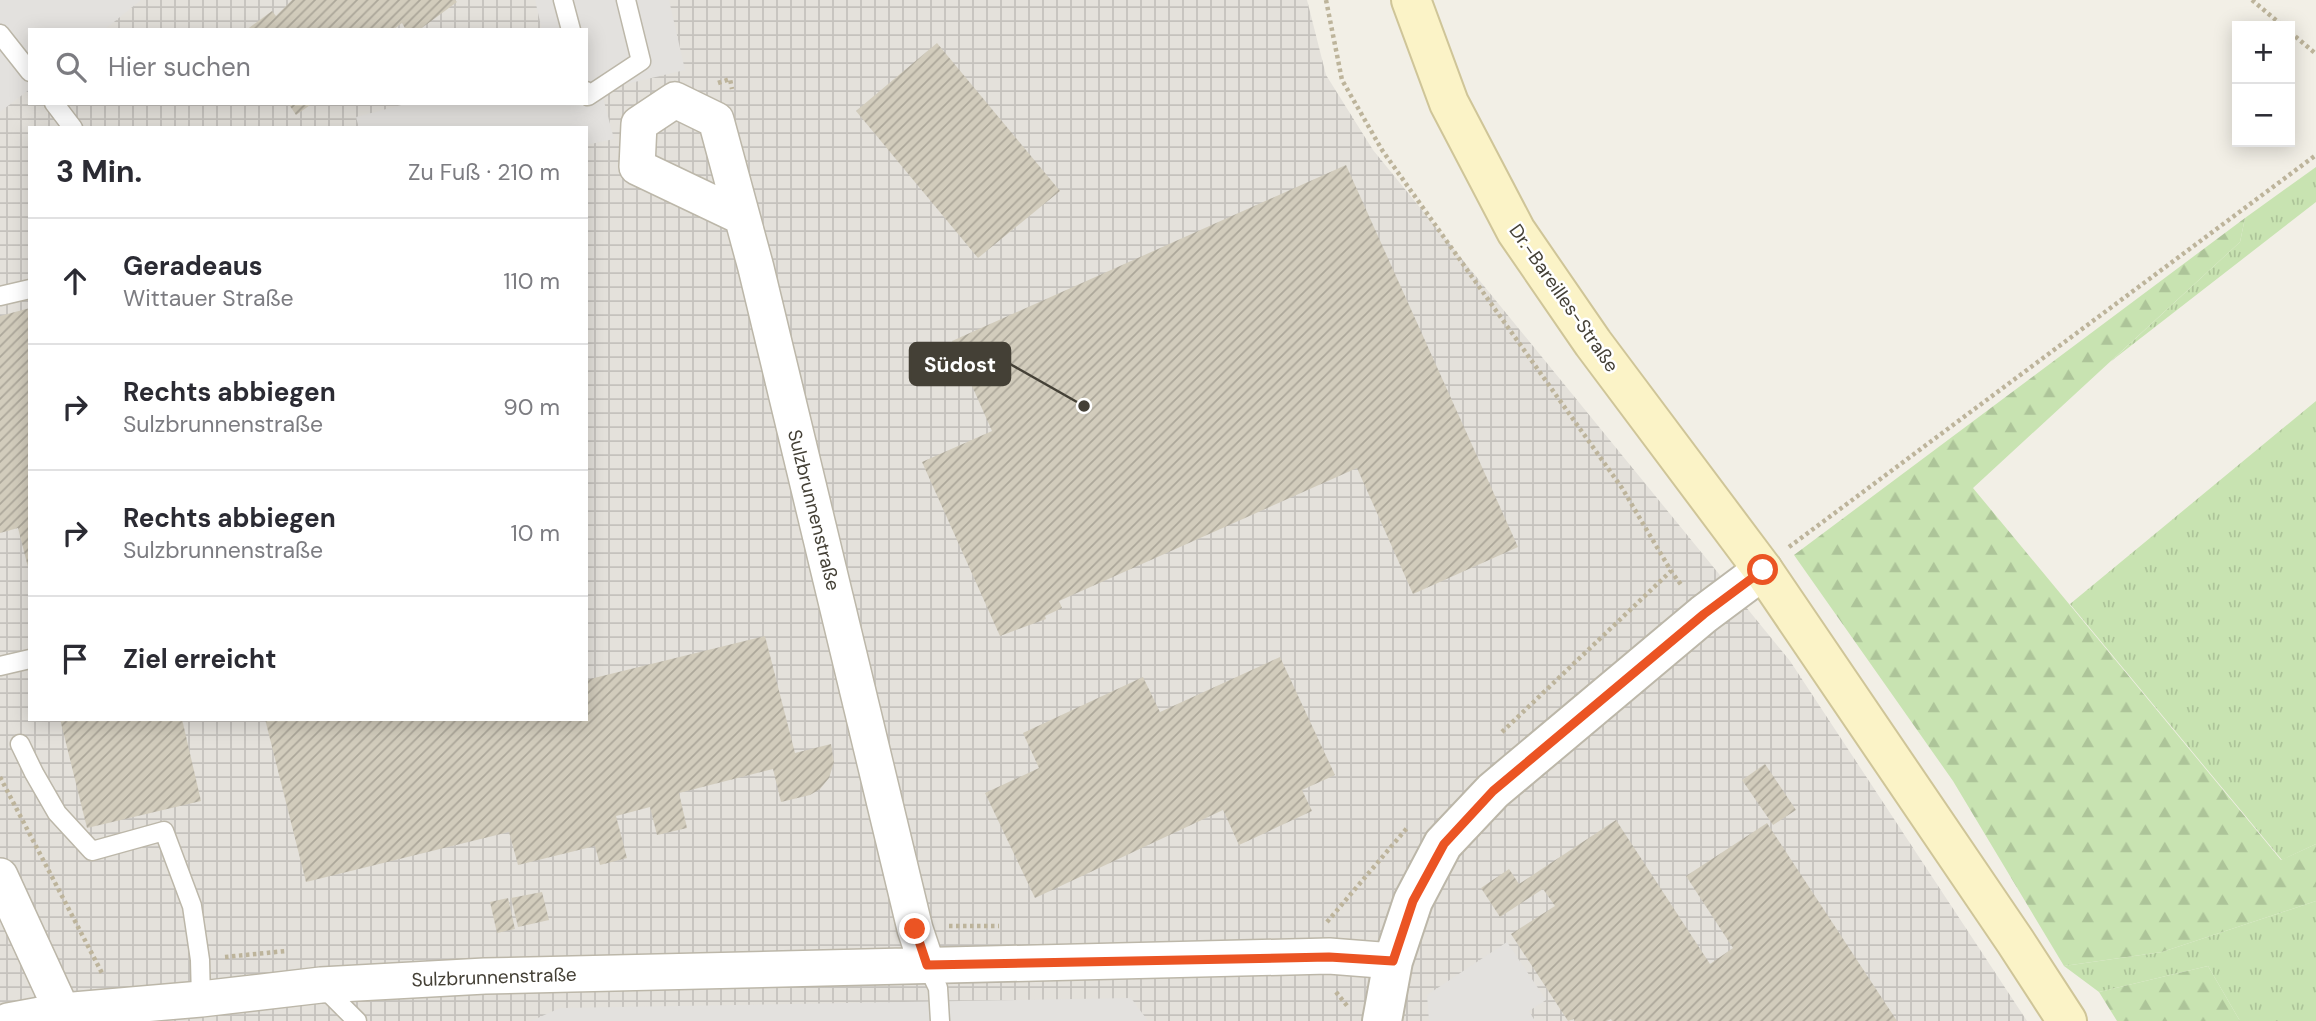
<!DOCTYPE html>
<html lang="de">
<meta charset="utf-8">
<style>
:root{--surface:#fff;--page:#f7f7f7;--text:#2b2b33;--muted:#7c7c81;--line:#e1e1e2}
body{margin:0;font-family:"DM Sans",sans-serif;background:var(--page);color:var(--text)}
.controls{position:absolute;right:21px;top:21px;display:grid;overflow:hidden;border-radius:0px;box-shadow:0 4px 18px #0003}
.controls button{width:63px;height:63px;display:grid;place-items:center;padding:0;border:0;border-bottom:2px solid var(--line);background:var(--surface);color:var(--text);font:35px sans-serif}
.stop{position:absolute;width:21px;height:21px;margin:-16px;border:5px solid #eb5423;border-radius:50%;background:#fff}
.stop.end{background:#eb5423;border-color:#fff;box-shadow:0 2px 7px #0008}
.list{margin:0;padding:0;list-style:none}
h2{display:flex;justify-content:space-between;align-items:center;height:91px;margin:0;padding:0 28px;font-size:30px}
h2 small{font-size:23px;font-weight:400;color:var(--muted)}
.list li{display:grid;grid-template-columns:46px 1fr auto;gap:21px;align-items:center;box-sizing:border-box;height:126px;padding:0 28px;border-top:2px solid var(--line)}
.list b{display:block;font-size:26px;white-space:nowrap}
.list p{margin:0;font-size:23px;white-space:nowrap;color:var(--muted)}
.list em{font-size:23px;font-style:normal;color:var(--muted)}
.icon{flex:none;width:38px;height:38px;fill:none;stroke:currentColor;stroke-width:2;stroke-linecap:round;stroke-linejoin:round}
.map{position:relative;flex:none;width:2316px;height:1021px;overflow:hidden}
.search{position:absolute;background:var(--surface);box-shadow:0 4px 18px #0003;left:28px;top:28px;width:560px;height:77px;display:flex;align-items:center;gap:18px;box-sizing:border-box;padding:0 24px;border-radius:0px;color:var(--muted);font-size:26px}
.panel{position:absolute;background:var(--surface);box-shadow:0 4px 18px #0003;left:28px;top:126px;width:560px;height:595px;border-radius:0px}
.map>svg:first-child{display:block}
.industrial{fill:url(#industrial-grid);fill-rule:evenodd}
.grass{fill:url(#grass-tufts)}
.forest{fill:url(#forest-firs)}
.parking{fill:#e3e1de}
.building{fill:url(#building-hatch)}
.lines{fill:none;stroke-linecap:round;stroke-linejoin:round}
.service-casing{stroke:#bcb7a9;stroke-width:21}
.minor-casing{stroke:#bcb7a9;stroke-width:38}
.tertiary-casing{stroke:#bcb7a9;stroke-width:42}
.secondary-casing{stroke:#cfc598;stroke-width:42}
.path{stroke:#bdb49b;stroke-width:4.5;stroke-dasharray:3.5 3.5;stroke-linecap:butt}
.service{stroke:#fff;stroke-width:18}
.minor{stroke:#fff;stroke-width:35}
.tertiary{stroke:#fff;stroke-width:38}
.secondary{stroke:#fbf3c7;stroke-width:38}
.route{stroke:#eb5423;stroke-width:9}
.labels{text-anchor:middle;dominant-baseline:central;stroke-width:5;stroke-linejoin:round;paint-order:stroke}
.street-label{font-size:19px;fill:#444036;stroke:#fff}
.leader{fill:none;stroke:#444036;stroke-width:2.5}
.callout-dot{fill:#444036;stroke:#fff;stroke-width:2.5}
.callout{fill:#444036;stroke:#444036;stroke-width:2.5}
.callout-label{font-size:21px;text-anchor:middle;font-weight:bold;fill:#fff}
</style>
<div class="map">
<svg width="2316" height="1021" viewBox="0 0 2316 1021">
<defs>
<pattern id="industrial-grid" width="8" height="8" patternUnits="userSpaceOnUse" patternTransform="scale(1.75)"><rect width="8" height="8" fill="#e4e1db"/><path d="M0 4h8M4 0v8" fill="none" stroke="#c5c2bd"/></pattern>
<pattern id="grass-tufts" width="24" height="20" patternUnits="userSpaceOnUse" patternTransform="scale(1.75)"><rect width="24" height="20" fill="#c8e3b1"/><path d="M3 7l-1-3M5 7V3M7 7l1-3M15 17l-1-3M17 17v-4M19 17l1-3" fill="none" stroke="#adc499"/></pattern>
<pattern id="forest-firs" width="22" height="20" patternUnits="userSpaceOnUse" patternTransform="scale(1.75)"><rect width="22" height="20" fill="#c8e3b1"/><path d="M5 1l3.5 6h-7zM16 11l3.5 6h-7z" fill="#adc499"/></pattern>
<pattern id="building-hatch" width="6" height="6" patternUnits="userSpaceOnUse" patternTransform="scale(1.75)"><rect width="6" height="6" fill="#d2ccbc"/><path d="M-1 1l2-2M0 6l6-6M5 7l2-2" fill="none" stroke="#aca79a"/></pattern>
</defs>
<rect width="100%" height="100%" fill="#f2efe6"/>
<path class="industrial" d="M0,0H1307L1326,75L1373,150L1790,661L2027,1021H0ZM30,30H586V103H30ZM30,128H586V719H30Z"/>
<path class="grass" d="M2316,167V202L2110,362L2240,242L2245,218Z
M2316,401V844L2282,860L2070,604Z
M2316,901V1021H2240L2208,966L2099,992L2064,966L2162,952Z"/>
<path class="forest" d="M2245,218L2240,242L1973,488L2281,860L2316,844V901L2162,952L2064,966L1953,781L1794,555Z
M2208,966L2240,1021H2117L2099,992Z"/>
<path class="parking" d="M0,0H141L104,30H30V89L0,112Z
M535,0H669L685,70L601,90L614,139L586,145V128H359L356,117L409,103H586V30H542Z
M1507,942L1546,1000L1529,1011L1535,1021H1429L1427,995Z
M1131,998L1148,1021H531L560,1008Z"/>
<path class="building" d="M292,0H455L457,2L419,30H406L402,23L393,30H246L272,11L276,16Z
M937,43L1060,191L978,258L856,111Z
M288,103H313L296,115Z
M1346,165L1518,547L1413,594L1357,468L1059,601L1062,608L1045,616L1046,619L1000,636L922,462L992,431L952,341Z
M30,308V570L29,571L18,528L0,533V316Z
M765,636L795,753L831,744L834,762L829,778L820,789L810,795L781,802L773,769L679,793L687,828L657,835L650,807L616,816L627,858L600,865L595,846L518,865L509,832L306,882L265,719H586V680Z
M1280,657L1335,775L1302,790L1312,811L1239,845L1223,810L1035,898L985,793L1039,768L1023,733L1143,677L1160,712Z
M60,719H182L201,801L87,828Z
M1765,764L1796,810L1773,825L1742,780Z
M1616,820L1710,964L1733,948L1686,876L1767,823L1897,1021H1612L1611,1019L1607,1021H1575L1574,1019L1568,1021L1511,934L1555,906L1543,889L1500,917L1481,888L1509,869L1519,884Z
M542,892L549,920L518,927L511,898Z
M508,898L515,929L497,933L490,902Z"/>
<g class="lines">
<defs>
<path id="service" d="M563,0L571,30
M0,34L30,72
M586,91L588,96L641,61L626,0
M54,103L73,128
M0,296L30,289
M0,666L30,659
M20,744L34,773L57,813L92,851L164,831L192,906L200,960L201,999
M927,965L938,988L940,1021
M321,985L357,1021"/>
<path id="minor" d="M742,217L637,167L639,124L675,100L716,120L756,268L915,929L927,965
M0,876L62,1011
M8,1021L62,1011L201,999L321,985L485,976L1329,956L1393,961"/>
<path id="tertiary" d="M1382,1021L1393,961L1413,901L1443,844L1493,791L1704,614L1763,570"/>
<path id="secondary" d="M1411,0L1449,103L1516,231L1593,343L1763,570L2015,941L2067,1021"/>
</defs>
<use href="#service" class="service-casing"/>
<use href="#minor" class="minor-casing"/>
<use href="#tertiary" class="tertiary-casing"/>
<use href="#secondary" class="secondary-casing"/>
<path class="path" d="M1326,0L1342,80L1382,150L1622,488L1671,571L1682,586
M2252,0L2283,26
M2290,32L2316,54
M718,83L730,79L732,89
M1789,547L2316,155
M1502,732L1671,571
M0,777L102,973
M1327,922L1407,828
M949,926H999
M225,957L286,951
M1336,992L1348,1007"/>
<use href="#service" class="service"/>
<use href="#minor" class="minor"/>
<use href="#tertiary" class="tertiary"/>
<use href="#secondary" class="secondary"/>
</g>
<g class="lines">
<path class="route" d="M915,929L927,965L1329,957L1393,961L1413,901L1444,844L1493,791L1704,614L1763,570"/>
</g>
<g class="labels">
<g class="street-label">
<text transform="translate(1564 298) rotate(55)">Dr.-Bareilles-Straße</text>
<text transform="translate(814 510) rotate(76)">Sulzbrunnenstraße</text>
<text transform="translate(494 977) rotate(-2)">Sulzbrunnenstraße</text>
</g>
</g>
<path class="leader" d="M1084 406L1010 364"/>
<circle class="callout-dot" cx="1084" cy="406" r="7"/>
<rect class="callout" x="910" y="343" width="100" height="42" rx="7"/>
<g class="callout-label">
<text x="960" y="372">Südost</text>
</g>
</svg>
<div class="controls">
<button>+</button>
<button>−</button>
</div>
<div class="stop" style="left:1763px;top:570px"></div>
<div class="stop end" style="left:915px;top:929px"></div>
<div class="search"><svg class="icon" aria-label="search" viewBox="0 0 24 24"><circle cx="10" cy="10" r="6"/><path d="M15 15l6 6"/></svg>Hier suchen</div>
<section class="panel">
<h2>3 Min.<small>Zu Fuß · 210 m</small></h2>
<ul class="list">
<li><svg class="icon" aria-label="ahead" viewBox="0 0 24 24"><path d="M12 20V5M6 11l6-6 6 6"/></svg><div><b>Geradeaus</b><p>Wittauer Straße</p></div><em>110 m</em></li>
<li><svg class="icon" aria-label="right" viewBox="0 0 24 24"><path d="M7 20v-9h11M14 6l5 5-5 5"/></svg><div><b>Rechts abbiegen</b><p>Sulzbrunnenstraße</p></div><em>90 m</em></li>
<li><svg class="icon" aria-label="right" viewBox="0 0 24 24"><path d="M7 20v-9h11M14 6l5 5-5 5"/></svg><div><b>Rechts abbiegen</b><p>Sulzbrunnenstraße</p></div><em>10 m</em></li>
<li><svg class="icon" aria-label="arrive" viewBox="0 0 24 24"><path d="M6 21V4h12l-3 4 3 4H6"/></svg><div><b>Ziel erreicht</b></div></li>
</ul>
</section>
</div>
